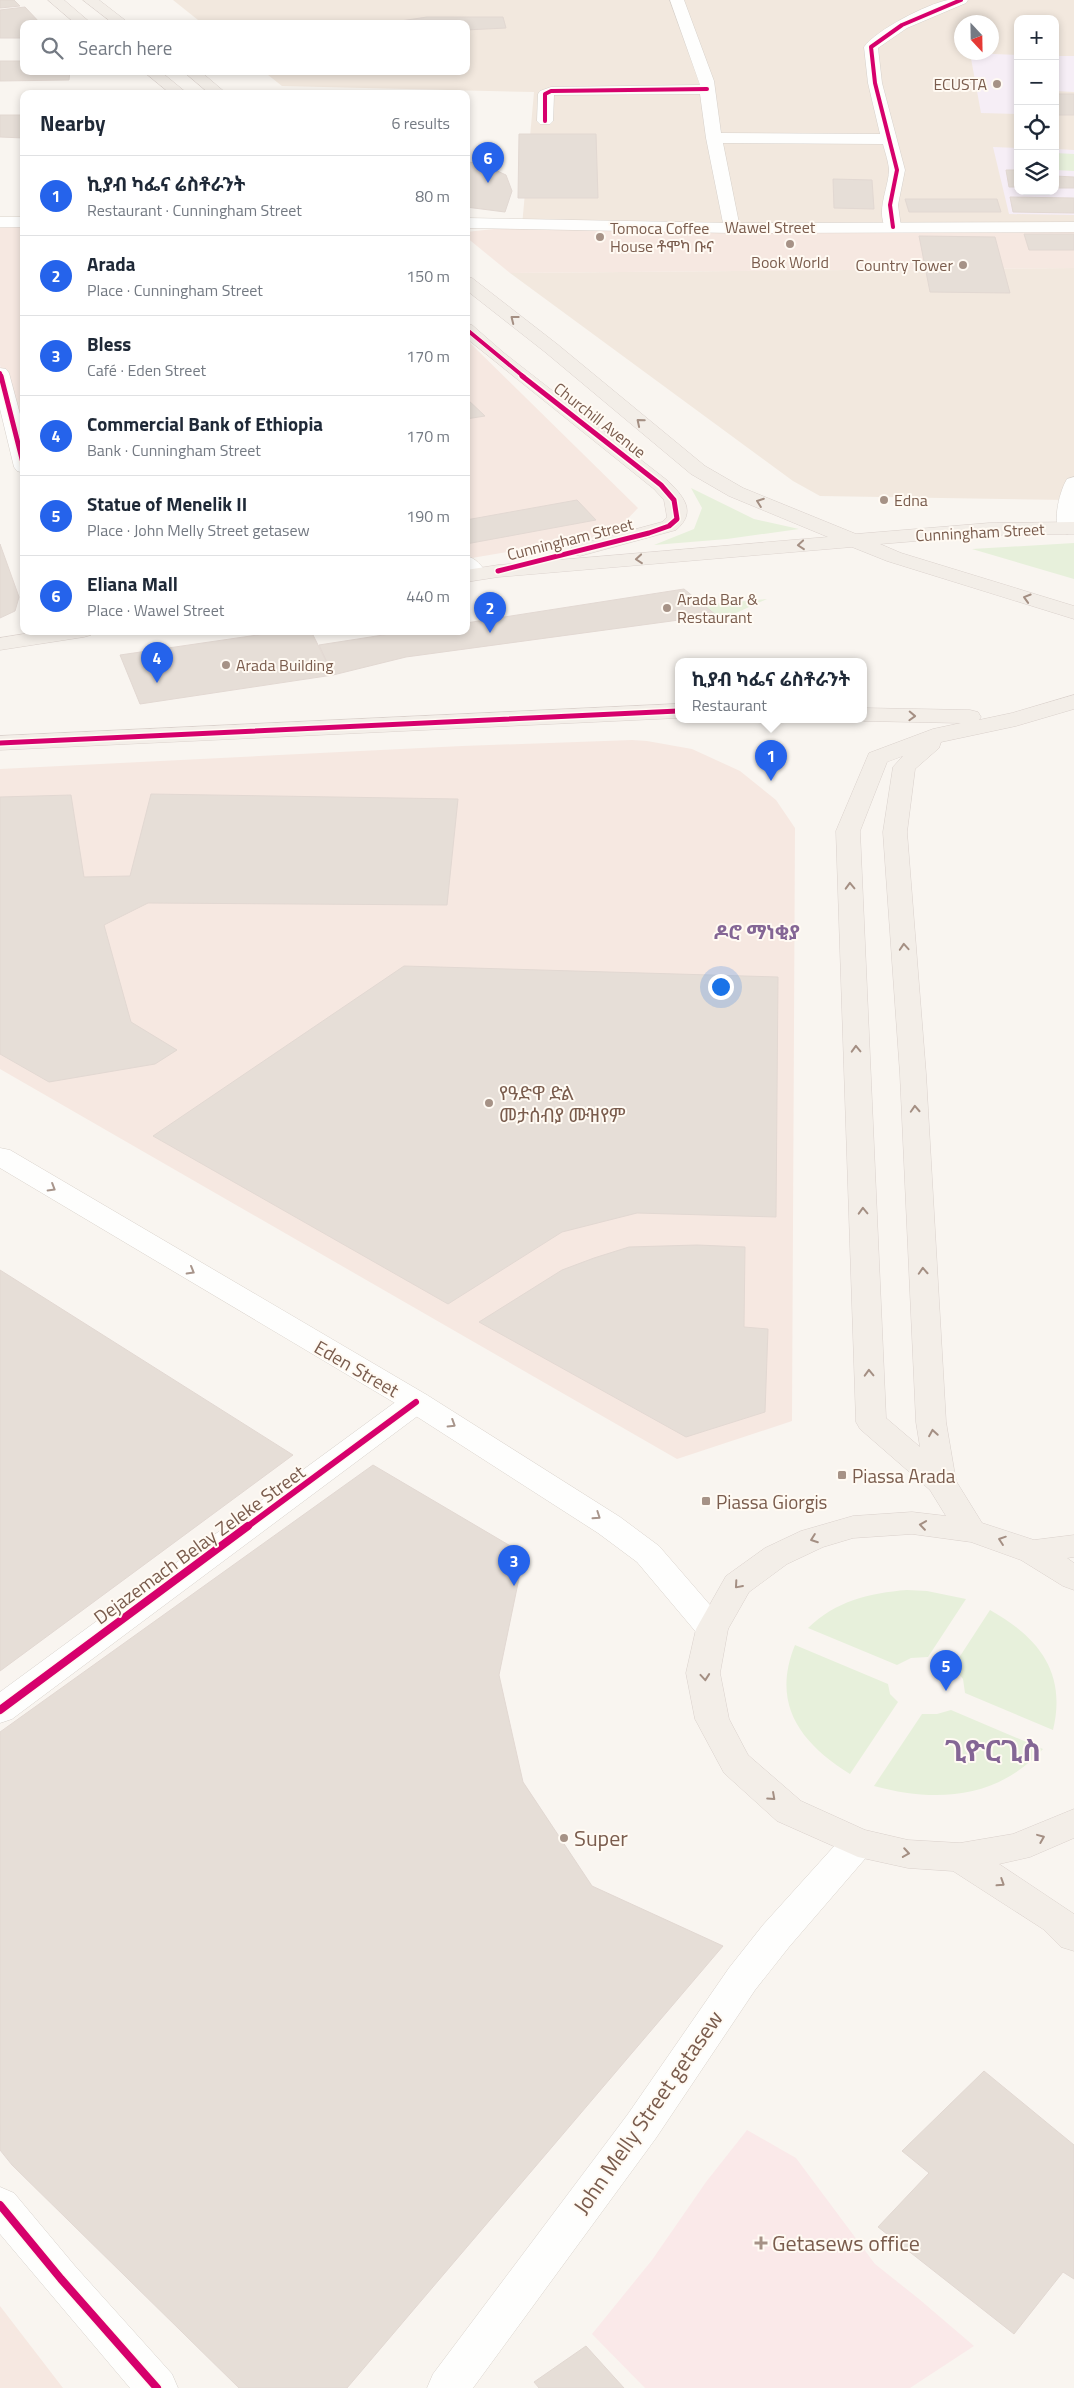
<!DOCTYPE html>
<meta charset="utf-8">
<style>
:root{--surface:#fff;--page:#f2f2f3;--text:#1f2937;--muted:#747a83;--line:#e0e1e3;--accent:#2563eb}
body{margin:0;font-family:"Titillium Web","Noto Sans Ethiopic",sans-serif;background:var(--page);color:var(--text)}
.controls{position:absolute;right:15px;top:15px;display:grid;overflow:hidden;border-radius:10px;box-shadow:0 2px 8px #0003}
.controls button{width:45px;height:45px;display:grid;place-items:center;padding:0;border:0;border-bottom:1px solid var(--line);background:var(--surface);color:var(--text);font:25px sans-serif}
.compass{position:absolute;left:954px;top:15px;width:45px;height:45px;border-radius:50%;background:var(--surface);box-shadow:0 2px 8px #0003;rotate:158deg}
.you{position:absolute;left:720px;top:986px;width:18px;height:18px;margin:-12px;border:4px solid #fff;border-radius:50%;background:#1a73e8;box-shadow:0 0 0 8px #1a73e833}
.badge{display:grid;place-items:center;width:32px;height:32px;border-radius:50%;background:var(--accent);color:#fff;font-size:16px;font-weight:700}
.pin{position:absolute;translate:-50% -41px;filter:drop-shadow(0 1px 2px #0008)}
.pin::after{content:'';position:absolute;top:26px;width:18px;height:15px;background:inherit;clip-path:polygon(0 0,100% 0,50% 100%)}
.popup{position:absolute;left:675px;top:658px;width:192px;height:65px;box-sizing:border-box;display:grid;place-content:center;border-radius:10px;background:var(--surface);filter:drop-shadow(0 1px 4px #0005);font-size:16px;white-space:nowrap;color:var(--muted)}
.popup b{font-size:19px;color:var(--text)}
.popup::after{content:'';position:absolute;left:50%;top:100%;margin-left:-10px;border:10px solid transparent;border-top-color:var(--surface)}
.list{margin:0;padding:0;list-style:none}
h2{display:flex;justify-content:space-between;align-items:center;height:65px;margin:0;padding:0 20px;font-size:21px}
h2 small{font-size:16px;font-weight:400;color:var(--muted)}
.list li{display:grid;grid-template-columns:32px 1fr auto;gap:15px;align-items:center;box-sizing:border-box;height:80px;padding:0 20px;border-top:1px solid var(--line)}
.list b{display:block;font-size:19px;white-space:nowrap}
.list p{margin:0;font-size:16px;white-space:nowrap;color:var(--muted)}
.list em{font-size:16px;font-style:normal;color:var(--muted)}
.icon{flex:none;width:28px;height:28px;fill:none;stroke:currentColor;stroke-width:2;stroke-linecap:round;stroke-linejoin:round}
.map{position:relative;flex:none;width:1074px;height:2388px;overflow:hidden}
.search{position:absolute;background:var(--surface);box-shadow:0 2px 8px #0003;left:20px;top:20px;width:450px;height:55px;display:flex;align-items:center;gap:12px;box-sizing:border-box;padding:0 18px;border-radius:10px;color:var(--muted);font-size:19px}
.panel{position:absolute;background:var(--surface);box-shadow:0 2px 8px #0003;left:20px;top:90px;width:450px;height:545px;border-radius:10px}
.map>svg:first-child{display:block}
.residential{fill:#f2e8de;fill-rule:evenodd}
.commercial{fill:#f6e8e1}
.education{fill:#f6eef6}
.medical{fill:#fae9e9}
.green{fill:#e7f0db}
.building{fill:#e6ded7;stroke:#e2d8d2}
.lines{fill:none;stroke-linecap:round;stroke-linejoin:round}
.minor-casing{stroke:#d7d1cb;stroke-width:1}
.tertiary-casing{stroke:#d7d1cb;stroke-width:1}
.secondary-casing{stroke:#d9d2cb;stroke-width:1}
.primary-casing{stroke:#dad1cc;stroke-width:1}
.minor{fill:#fefefd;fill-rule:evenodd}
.tertiary{fill:#fefefd;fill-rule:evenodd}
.secondary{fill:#fefefd;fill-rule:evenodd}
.primary{fill:#f3eee8;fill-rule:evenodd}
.cycleway-far3-casing{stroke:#fffaf3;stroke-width:5.5}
.cycleway-far2-casing{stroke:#fffaf3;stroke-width:8}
.cycleway-far1-casing{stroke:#fffaf3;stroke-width:9}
.cycleway-casing{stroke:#fffaf3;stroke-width:11}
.cycleway-far3{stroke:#d6006c;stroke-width:4}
.cycleway-far2{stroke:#d6006c;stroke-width:5}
.cycleway-far1{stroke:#d6006c;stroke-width:6}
.cycleway{stroke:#d6006c;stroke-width:8}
.oneway{stroke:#a48f83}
.oneway2{stroke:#a8958b}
.poi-dot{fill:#a69286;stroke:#fffaf3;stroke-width:2}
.labels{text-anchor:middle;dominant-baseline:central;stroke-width:4;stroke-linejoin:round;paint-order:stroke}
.far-poi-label{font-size:16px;fill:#7a5c4d;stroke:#fffaf3;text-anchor:start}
.far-street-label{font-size:16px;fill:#7a5c4d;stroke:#fffaf3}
.poi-label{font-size:19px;fill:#7a5c4d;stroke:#fffaf3;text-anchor:start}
.street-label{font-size:19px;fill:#7a5c4d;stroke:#fffaf3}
.neighbourhood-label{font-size:20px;font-weight:bold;fill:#846695;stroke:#fffaf3}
.near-poi-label{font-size:22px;fill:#7a5c4d;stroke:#fffaf3;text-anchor:start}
.near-street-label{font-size:22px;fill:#7a5c4d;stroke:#fffaf3}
.near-district-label{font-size:29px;font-weight:bold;fill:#846695;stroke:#fffaf3}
</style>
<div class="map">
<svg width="1074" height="2388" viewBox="0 0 1074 2388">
<rect width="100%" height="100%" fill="#f9f5f0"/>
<path class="residential" d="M173,0H1074V225L522,226L534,92L282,86L263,71H466V24H203ZM1018,19H1055V191H1018ZM962,22H992V52H962Z
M1074,268V483L1068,500L820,496L793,481L510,273Z"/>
<path class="commercial" d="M1074,225V268L510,273L466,237V232L522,226Z
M24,227V464L0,365V228Z
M466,339L638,508L613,534L466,559Z
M632,740L647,741L692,749L740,771L776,800L795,828L792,1421L677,1459L0,1069V769L462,746Z
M0,2306L63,2388H0Z"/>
<path class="education" d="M970,53L1018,55V114L981,113Z
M1055,56H1074V92L1055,91Z
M993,147L1018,148V191H1055V149L1074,150V215L1009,214Z"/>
<path class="medical" d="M747,2130L796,2158L875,2264L919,2299L974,2346L910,2388H645L592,2334L652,2260L706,2182Z"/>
<path class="green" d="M1055,153L1074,154V171L1055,170Z
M691,488L754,519L799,529L727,539L654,545L694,529L702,508Z
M1074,543V579L972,549Z
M767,599L725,618L716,615L704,605Z
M907,1590L927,1591L966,1599L928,1657L911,1658L897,1665L808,1628C836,1601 869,1593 907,1590Z
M990,1610C1038,1637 1067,1672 1053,1730L965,1693L963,1679L953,1667Z
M795,1645L888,1684L890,1694L898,1702L850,1774C800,1743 771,1704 795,1645Z
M951,1710L1043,1749C997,1799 937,1803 874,1786L922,1714H937Z"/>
<path class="building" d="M0,0H14L20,6L0,8Z
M25,7L41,24H24V38H0V10Z
M427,17H503L506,28L466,30V24H381Z
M0,61H24V71H70L69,80L0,81Z
M1055,94H1074V115H1055Z
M0,115H24V138L0,137Z
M519,134H596L598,198H518Z
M466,162L480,163L506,175L512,191L505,212L466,207Z
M1006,170H1018V187H1009Z
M1055,176L1074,177V188H1055Z
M833,179L872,180L874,209L834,208Z
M1010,197L1074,198V213L1013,212Z
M905,199H997L1001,212H909Z
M1024,234H1074V250H1029Z
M919,236L995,237L1010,293L930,292Z
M466,398L485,416L466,419Z
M577,500L596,520L466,544V520Z
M0,544L19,597L15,611L0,618Z
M684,589L716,615L406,657L333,675L319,645L409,631H466V623Z
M285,631H311L333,675L140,704L120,655Z
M151,794L458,799L447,905L148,903L104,925L131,1022L177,1050L155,1064L49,1082L0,1054V797L71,795L84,877L130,876Z
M404,966L778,977L776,1217L637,1213L562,1232L448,1304L153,1136Z
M697,1245L745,1247L744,1327L768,1329L765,1412L686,1437L479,1322L562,1270L594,1258L629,1247Z
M0,1270L293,1455L0,1671Z
M373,1465L524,1554L499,1675L523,1782L592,1886L723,1946L347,2388H239L12,2165L0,2150V1732Z
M984,2071L1074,2145V2279L1063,2272L1014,2334L878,2227L929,2173L902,2151Z
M586,2346L624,2388H539L534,2382Z"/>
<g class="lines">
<defs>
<path id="minor" d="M670,0H684L714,81L721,133L880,134L868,83L864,47C876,30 927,4 948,0C954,0 962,0 968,0L966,3L907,28L878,48L882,83L905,170L898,205L901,227L899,230H887C875,213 888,190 889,171C889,163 885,152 883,144L723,143L740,228L738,231H726L724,228L706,138L700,94L554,95L553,121L550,124H540L537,121L538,94L540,91L551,87L700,85Z
M1074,477V532L1067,534L1060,532C1052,521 1060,490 1067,479Z"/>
<path id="tertiary" d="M0,368L6,369L9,373L24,429V473L17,471L14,467L0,409Z
M416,1392L427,1395L431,1402L427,1409L12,1719L0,1723V1692L405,1395Z
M0,2187L14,2193L75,2266L172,2374L178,2388H130L0,2234Z"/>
<path id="secondary" d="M0,217H24V227H0Z
M466,218L732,223L1074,222V232L732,233L466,228Z
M466,556C476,558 482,566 487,574L484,578C477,580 472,580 466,574Z
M0,1148L10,1150L427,1395L620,1517L659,1546L723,1620L728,1629L723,1638L712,1641L701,1638L637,1562L598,1533L405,1409L0,1168Z
M858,1829L870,1833L875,1843L870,1853L789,1947L755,1990L656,2138L473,2388H427L433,2374L628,2114L729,1968L763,1925L846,1833Z"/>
<path id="primary" d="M48,0H64L92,24H76Z
M83,0H99L130,24H114Z
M143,71H160L188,94H171Z
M183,71H200L227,94H210Z
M466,277L472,278L557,344L705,466L743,488L856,534L989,523L1074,522V534L989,535L880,544L901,553L1074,606V619L887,561L852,547L498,577L466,582V570L498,565L828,537L729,496L691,474L545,352L466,290Z
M466,324L472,325L504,353L668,481C684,497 697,512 676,530L580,556L573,554L570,550L573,546L662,522L667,517L664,500L654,489L466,338Z
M42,631H94L91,635L84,637L0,650V638Z
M1074,695V709L1016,726L941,742L939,748L915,769L907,832L926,1074L946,1422L956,1481L982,1523L1034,1540L1074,1535V1557L1067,1558L1074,1563V1590L1063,1586L1021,1560L971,1542L912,1534L853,1538L823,1547L787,1564L749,1592L728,1629L720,1673L729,1719L748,1755L801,1801L865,1830L908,1840L960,1843L1013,1834L1074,1809V1838L1030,1857L999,1864L1074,1914V1951L1061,1947L1043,1929L953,1871L908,1868L858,1857L777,1821L724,1773L695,1719L686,1673L696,1629L726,1576L765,1548L801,1531L853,1516L912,1512L946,1516L930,1490L860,1429L856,1422L836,831L869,753L933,729L961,723L864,721L861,720H864V708L970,710L978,712L981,717L979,720L1012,713ZM903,756L893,767L883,832L900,1074L916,1422L920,1447L886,1418L860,831L887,762Z
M678,704V718L0,750V736Z"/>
</defs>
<use href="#minor" class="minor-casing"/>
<use href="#tertiary" class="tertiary-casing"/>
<use href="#secondary" class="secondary-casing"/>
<use href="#primary" class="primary-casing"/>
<use href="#minor" class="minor"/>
<use href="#tertiary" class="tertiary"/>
<use href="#secondary" class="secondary"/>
<use href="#primary" class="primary"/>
<defs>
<path id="cycleway-far3" d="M545,121V94L551,91L707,89
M893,227L890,205L897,170L875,83L871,47L902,25L961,0
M466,329L524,377
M0,373L1,377"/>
<path id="cycleway-far2" d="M1,376L24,467
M498,571L649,533L669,526L677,519L674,500L661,485L522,376
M0,743L678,711"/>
<path id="cycleway-far1" d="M247,1527L416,1402"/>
<path id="cycleway" d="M0,1710L248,1526
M0,2205L61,2279L157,2388"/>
</defs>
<use href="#cycleway-far3" class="cycleway-far3-casing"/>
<use href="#cycleway-far2" class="cycleway-far2-casing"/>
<use href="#cycleway-far1" class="cycleway-far1-casing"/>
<use href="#cycleway" class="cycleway-casing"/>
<use href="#cycleway-far3" class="cycleway-far3"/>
<use href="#cycleway-far2" class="cycleway-far2"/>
<use href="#cycleway-far1" class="cycleway-far1"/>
<use href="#cycleway" class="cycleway"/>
</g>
<defs><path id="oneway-chevron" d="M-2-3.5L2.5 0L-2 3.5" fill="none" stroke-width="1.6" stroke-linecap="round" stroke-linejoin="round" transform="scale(1.25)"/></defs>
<g class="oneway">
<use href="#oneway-chevron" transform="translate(514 319) rotate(-142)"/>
<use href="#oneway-chevron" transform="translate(640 422) rotate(-140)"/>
<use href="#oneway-chevron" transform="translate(760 502) rotate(-160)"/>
<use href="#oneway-chevron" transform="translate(801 545) rotate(175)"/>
<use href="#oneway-chevron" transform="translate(639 559) rotate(175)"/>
<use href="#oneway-chevron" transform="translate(1027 598) rotate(-163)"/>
<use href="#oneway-chevron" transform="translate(912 716) rotate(2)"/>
<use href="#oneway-chevron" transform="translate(850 886) rotate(-92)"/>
<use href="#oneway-chevron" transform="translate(904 947) rotate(-94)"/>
<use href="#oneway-chevron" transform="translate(856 1049) rotate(-92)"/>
<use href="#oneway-chevron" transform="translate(915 1109) rotate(-93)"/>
<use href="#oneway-chevron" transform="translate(863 1211) rotate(-92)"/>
<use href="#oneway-chevron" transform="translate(923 1271) rotate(-93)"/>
<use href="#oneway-chevron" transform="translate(869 1373) rotate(-92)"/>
<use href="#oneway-chevron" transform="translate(933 1433) rotate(-99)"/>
<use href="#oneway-chevron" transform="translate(923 1525) rotate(-172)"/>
<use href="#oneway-chevron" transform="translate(814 1539) rotate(160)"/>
<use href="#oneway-chevron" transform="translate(1002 1540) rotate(-161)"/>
<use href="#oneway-chevron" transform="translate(738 1585) rotate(131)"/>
<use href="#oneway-chevron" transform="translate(705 1677) rotate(85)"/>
<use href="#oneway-chevron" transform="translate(772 1797) rotate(42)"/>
<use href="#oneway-chevron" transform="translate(1041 1838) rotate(-22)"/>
<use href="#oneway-chevron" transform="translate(906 1853) rotate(9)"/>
<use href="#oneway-chevron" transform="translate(1001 1883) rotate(33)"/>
</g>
<g class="oneway2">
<use href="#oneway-chevron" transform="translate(52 1188) rotate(31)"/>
<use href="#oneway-chevron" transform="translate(191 1271) rotate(30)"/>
<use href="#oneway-chevron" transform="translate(452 1424) rotate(32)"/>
<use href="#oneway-chevron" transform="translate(597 1516) rotate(34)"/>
</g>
<g class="poi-dot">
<circle cx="997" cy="84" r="5"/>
<circle cx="600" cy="237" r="5"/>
<circle cx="790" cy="244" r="5"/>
<circle cx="963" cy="265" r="5"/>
<circle cx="884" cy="500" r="5"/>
<circle cx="667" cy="608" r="5"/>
<circle cx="226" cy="665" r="5"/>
<circle cx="489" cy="1103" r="5"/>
<rect x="837" y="1470" width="10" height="10" rx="2.5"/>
<rect x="701" y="1496" width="10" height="10" rx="2.5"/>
<circle cx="564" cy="1838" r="5"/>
<path d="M758.5 2235.5h5v5h5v5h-5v5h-5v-5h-5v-5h5z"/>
</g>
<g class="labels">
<g class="far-poi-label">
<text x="987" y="84" text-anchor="end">ECUSTA</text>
<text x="610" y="228">Tomoca Coffee<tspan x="610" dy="18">House ቶሞካ ቡና</tspan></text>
<text x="790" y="262" text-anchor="middle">Book World</text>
<text x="953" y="265" text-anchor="end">Country Tower</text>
<text x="894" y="500">Edna</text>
<text x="677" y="599">Arada Bar &amp;<tspan x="677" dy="18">Restaurant</tspan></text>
<text x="236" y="665">Arada Building</text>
</g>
<g class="far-street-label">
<text x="770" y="227">Wawel Street</text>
<text transform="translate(600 420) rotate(38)">Churchill Avenue</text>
<text transform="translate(980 532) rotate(-3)">Cunningham Street</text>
<text transform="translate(570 539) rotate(-14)">Cunningham Street</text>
</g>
<g class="poi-label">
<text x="499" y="1092">የዓድዋ ድል<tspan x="499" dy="22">መታሰብያ ሙዝየም</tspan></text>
<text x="852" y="1475">Piassa Arada</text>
<text x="716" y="1501">Piassa Giorgis</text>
</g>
<g class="street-label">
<text transform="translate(357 1368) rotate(30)">Eden Street</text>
<text transform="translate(199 1544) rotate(-36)">Dejazemach Belay Zeleke Street</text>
</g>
<g class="neighbourhood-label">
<text x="757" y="931">ዶሮ ማነቂያ</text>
</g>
<g class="near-poi-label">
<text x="574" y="1838">Super</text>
<text x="772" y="2243">Getasews office</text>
</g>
<g class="near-street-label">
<text transform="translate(648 2112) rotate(-55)">John Melly Street getasew</text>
</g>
<g class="near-district-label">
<text x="993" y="1750">ጊዮርጊስ</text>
</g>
</g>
</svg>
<div class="controls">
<button>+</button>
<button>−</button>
<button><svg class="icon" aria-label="locate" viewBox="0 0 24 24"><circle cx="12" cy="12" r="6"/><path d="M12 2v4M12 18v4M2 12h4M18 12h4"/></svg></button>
<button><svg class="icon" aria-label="layers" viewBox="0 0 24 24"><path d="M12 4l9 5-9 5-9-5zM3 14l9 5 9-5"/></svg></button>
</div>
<svg class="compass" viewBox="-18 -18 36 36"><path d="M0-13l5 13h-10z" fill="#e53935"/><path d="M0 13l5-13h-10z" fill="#747a83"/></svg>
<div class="you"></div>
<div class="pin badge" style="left:771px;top:781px">1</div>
<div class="popup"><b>ኪያብ ካፌና ሬስቶራንት</b>Restaurant</div>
<div class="pin badge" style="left:490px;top:633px">2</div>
<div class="pin badge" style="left:514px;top:1586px">3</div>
<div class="pin badge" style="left:157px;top:683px">4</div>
<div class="pin badge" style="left:946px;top:1691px">5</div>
<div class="pin badge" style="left:488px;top:183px">6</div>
<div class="search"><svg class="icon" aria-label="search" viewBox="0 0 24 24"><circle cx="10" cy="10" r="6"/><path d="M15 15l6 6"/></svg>Search here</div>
<section class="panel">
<h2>Nearby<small>6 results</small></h2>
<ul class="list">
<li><span class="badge">1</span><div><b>ኪያብ ካፌና ሬስቶራንት</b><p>Restaurant · Cunningham Street</p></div><em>80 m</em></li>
<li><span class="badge">2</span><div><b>Arada</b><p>Place · Cunningham Street</p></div><em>150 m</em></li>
<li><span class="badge">3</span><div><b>Bless</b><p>Café · Eden Street</p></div><em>170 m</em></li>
<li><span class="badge">4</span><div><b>Commercial Bank of Ethiopia</b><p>Bank · Cunningham Street</p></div><em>170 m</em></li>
<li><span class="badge">5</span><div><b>Statue of Menelik II</b><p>Place · John Melly Street getasew</p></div><em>190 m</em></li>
<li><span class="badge">6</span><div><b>Eliana Mall</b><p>Place · Wawel Street</p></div><em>440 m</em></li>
</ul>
</section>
</div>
